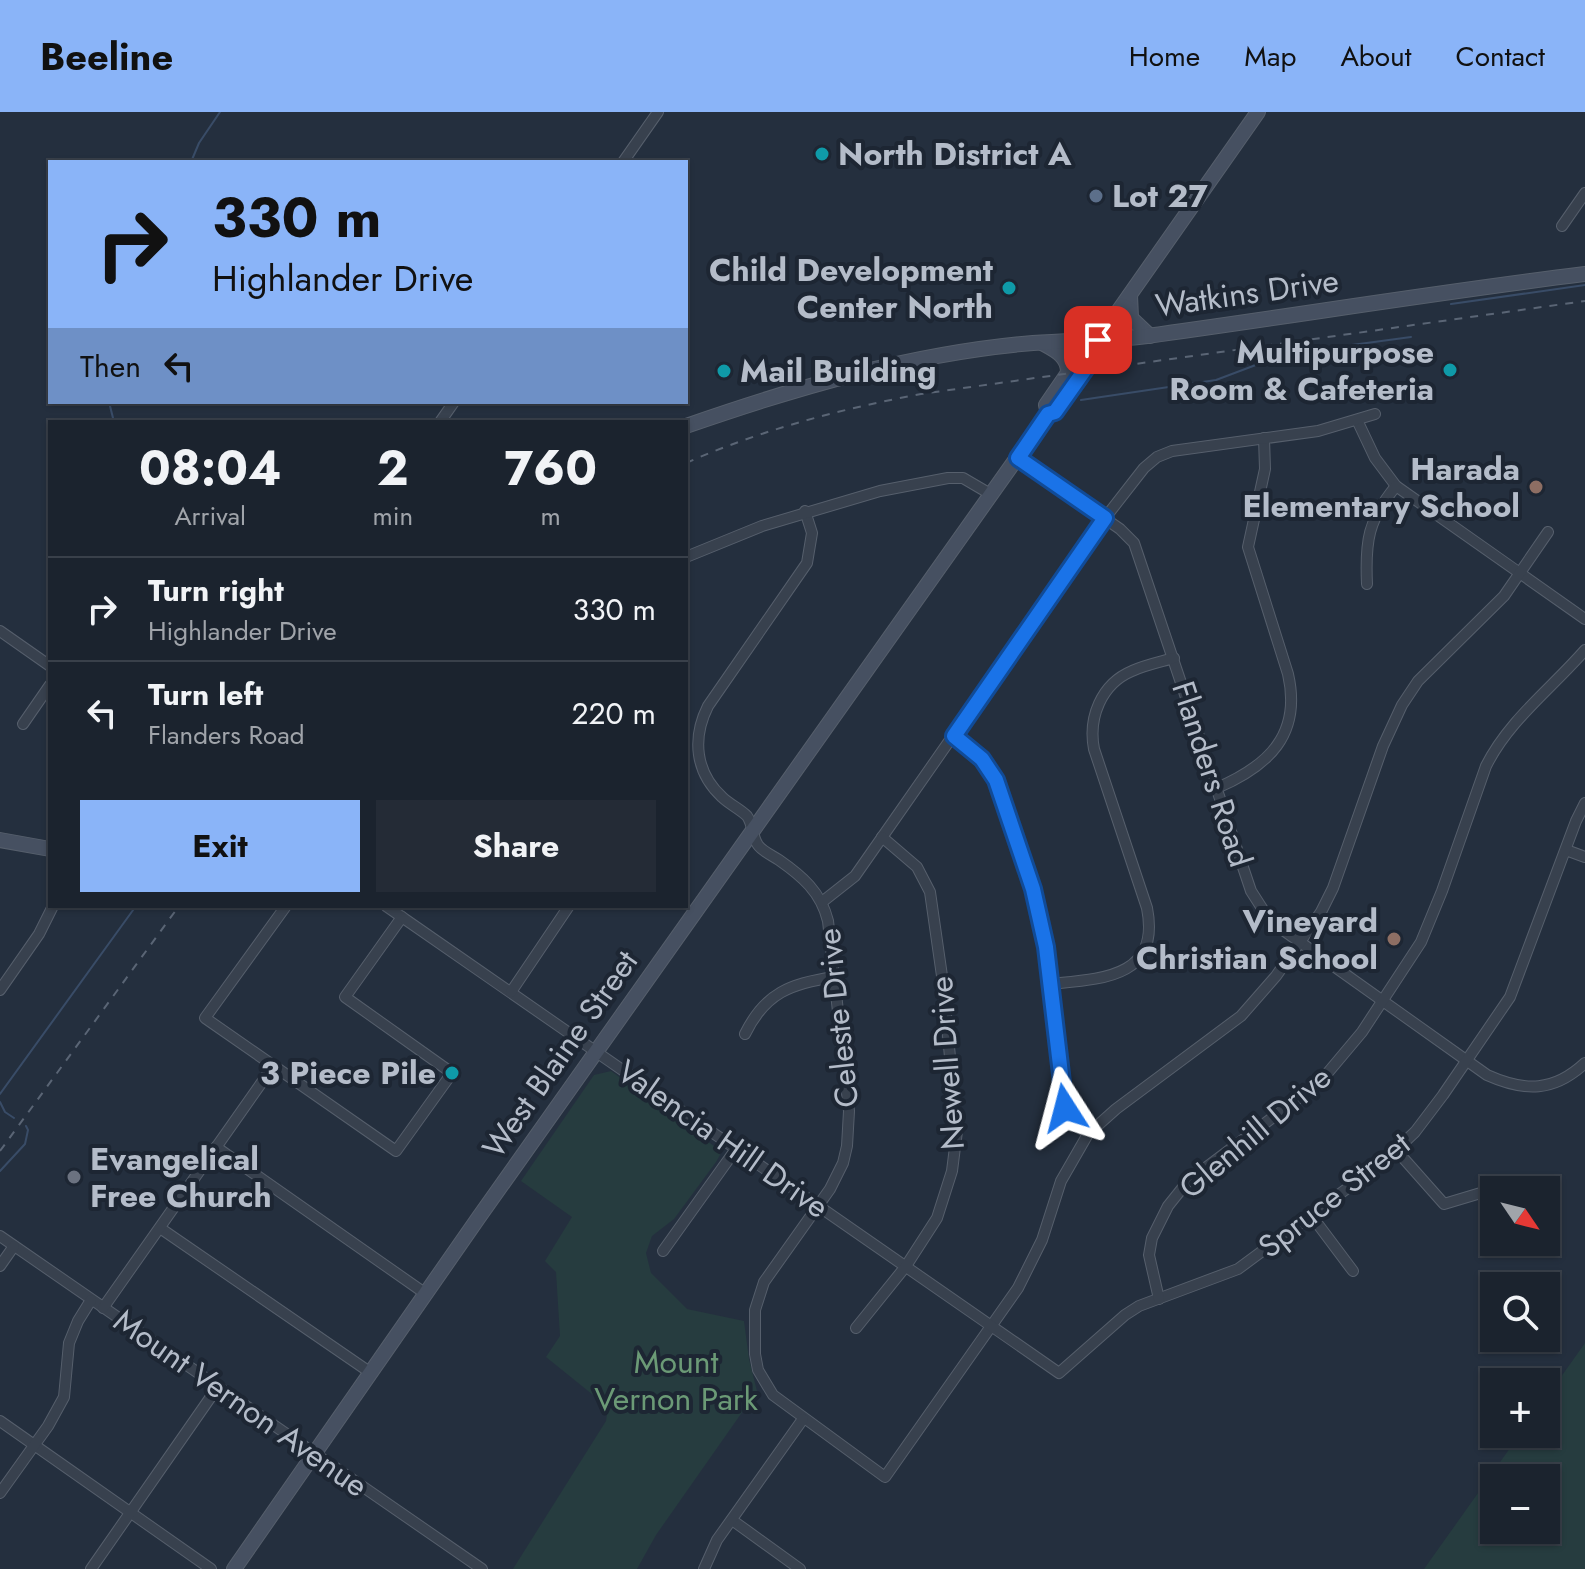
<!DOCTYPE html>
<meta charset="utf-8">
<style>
:root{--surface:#1b232e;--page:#242b36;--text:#f1f3f6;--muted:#a0a4aa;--line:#39404a;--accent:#8ab4f8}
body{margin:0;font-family:Jost,sans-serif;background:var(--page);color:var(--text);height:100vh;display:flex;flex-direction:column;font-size:30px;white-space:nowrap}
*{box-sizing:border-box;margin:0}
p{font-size:26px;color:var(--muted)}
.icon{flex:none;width:44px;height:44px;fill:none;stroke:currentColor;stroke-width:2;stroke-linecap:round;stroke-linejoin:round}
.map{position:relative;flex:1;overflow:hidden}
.details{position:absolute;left:48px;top:308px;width:640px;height:488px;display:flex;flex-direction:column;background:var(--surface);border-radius:0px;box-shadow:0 2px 6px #0004,0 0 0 2px var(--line)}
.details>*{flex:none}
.hud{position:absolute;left:48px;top:48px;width:640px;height:244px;border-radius:0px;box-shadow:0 2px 6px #0004,0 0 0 2px var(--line);background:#8ab4f8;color:#111;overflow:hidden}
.needle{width:52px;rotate:125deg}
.fabs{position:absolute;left:1480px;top:1064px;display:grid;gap:16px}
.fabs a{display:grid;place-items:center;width:80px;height:80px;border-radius:0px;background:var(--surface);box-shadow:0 2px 6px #0004,0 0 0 2px var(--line);font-size:40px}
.pin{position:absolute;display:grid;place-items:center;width:68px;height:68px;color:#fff;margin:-34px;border-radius:16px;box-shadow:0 4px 12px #0006}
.me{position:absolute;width:88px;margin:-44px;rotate:351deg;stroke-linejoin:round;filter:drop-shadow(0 0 6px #0008)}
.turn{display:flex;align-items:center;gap:28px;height:168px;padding:0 32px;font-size:36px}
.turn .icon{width:104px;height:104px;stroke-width:2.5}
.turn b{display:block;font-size:56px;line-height:68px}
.then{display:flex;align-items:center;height:76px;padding:0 32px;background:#0003;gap:16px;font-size:30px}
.eta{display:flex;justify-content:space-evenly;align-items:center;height:136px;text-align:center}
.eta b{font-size:48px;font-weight:700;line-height:56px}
.action{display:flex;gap:16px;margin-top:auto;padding:16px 32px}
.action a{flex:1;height:92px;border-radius:0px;background:var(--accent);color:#111;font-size:32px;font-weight:700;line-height:92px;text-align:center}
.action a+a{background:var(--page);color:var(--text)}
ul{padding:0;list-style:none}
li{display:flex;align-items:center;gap:24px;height:104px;padding:0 32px;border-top:2px solid var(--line)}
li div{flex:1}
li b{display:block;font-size:30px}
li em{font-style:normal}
header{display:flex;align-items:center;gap:48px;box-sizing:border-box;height:112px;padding:0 40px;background:var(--accent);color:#111}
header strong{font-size:38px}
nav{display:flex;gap:44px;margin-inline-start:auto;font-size:28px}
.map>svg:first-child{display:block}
.green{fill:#263c3f;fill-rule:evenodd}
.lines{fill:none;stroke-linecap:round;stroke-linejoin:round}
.stream{stroke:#394c67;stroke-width:2}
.street-casing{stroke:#565f6c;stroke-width:12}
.secondary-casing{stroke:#565f6c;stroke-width:16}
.street{stroke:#38414e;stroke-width:10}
.secondary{stroke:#465061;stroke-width:14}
.rail{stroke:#5a6575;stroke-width:2;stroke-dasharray:8 8;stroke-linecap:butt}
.route-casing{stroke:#114b97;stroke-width:20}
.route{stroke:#1a73e8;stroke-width:14}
.culture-dot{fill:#0f9aa8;stroke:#1d2633;stroke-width:3}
.service-dot{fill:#5c6f8a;stroke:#1d2633;stroke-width:3}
.education-dot{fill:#8d6e63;stroke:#1d2633;stroke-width:3}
.worship-dot{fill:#6b7280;stroke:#1d2633;stroke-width:3}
.labels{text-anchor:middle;stroke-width:8;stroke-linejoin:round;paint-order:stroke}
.poi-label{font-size:32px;font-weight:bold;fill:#b4bcc9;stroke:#1d2633;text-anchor:end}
.street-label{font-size:32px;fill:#b4bcc9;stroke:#1d2633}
.park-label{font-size:32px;fill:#6b9a76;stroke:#1d2633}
</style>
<header>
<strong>Beeline</strong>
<nav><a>Home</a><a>Map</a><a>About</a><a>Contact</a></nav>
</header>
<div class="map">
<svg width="1585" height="1457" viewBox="0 0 1585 1457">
<rect width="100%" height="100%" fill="#242f3e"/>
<!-- green -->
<g class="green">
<path d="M611 959 718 1037 720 1043 716 1050 674 1107 652 1124 646 1141 651 1161 687 1197 744 1209 749 1247 757 1279 656 1423 637 1457H513L606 1309 608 1295 546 1245 560 1224 556 1160 545 1149 572 1105 521 1069 594 963Z"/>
<path d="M1585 1231V1457H1424L1520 1322H1546V1286ZM1494 1366H1546V1418H1494Z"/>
</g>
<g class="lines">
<!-- stream -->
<g class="stream">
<path d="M191 50 199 31 220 0"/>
<path d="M1451 192 1585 173"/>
<path d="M1081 288 1216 268 1285 242 1411 225"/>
<path d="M109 290 114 310"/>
<path d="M0 982 136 794"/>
<path d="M0 990 5 1000 14 1006"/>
<path d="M0 1059 25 1032 28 1018 26 1014"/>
</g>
<!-- street casing -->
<g class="street-casing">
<g id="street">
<path d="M623 50 658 0"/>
<path d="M1562 114 1585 81"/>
<path d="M1357 308 1375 346 1396 374 1585 507"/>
<path d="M440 310 454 290"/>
<path d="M1018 346 1120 417 1134 431 1251 779 1267 804 1283 818 1487 963C1525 980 1554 980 1585 951"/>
<path d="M805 399 812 421 807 451 708 594C692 626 695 660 722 685 729 692 740 697 747 704 753 712 752 725 758 733 762 739 773 744 779 748 802 764 821 780 828 809L849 999 847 1034 843 1051 830 1077 764 1170 755 1198V1242L758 1258 773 1283 885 1365 1018 1176 1042 1128 1061 1069 1088 1022 1116 997 1241 904 1276 864 1321 800 1333 776 1383 634 1402 593 1418 569 1504 484 1548 420"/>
<path d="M686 445 762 414 880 379 948 366H963L992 383"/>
<path d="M1367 472C1365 429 1368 408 1396 374"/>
<path d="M0 519 50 554"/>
<path d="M23 612 50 573"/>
<path d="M954 624 982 647 996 668 1033 777 1046 835 1065 996 1078 1014 1088 1022"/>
<path d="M1217 676C1268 654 1302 623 1288 562L1248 435 1265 357 1264 326"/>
<path d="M1566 738 1585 745"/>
<path d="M822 790 855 764 1105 406 1144 356 1157 345 1172 339 1318 319 1375 302"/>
<path d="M286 794 205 906 396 1039 452 961 345 885 402 805"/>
<path d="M386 794 1059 1261 1125 1203 1139 1194 1238 1157 1383 1050 1415 1020 1443 983 1510 885 1576 709 1585 691"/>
<path d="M1049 872C1099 867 1161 867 1147 796L1094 637C1088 606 1101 572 1132 559 1145 553 1160 550 1174 546"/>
<path d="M0 878 39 822 53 794"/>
<path d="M511 880 569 794"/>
<path d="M745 922C765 881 791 871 835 865"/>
<path d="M216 1035 426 1182"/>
<path d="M1397 1039 1444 1092 1484 1080 1499 1071"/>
<path d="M1311 1103 1353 1159"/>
<path d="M160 1116 371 1261"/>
<path d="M0 1124 482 1457"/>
<path d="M663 1139 736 1037"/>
<path d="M0 1154 14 1134"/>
<path d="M1159 1187 1149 1143 1152 1126 1168 1094 1188 1069 1320 970 1362 920 1421 830 1442 779 1486 654C1509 608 1551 577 1585 538"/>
<path d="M103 1196 274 953"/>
<path d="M856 1216 906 1154 937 1106 952 1059 957 1019 943 871 930 780 917 755 882 725"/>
<path d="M0 1309 211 1457"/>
<path d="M0 1381 48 1314 64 1285 69 1231 78 1209 91 1188"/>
<path d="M732 1408 800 1457"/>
<path d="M91 1457 217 1276"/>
<path d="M704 1457 717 1428 803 1307"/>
</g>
</g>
<!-- secondary casing -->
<g class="secondary-casing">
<g id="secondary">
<path d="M1130 183 1131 206 1150 224"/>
<path d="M1042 231C1055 238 1068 244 1068 260"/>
<path d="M1048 302 1046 293 1083 239 1098 228 1258 0"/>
<path d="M686 314C798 275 913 241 1033 231 1071 228 1109 229 1147 224 1293 204 1439 180 1585 162"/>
<path d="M0 728 50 737"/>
<path d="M234 1457 479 1105 1048 302 1055 300C1071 278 1094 254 1098 228"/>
</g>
</g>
<!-- street -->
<use href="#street" class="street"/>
<!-- secondary -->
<use href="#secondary" class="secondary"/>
<!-- rail -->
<g class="rail">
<path d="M686 351C761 318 840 297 921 282L1585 189"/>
<path d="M0 1039 179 794"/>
</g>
</g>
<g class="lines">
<!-- route casing -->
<g class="route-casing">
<path id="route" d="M1065 996 1046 835 1033 777 996 668 982 647 954 624 1105 406 1018 346 1048 302 1055 300 1096 242 1098 228"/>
</g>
<!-- route -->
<use href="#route" class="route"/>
</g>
<!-- markers -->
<g class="culture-dot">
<circle cx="822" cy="42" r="8"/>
<circle cx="1009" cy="176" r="8"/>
<circle cx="1450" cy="258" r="8"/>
<circle cx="724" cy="259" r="8"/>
<circle cx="452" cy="961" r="8"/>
</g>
<circle class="service-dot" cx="1096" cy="84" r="8"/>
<g class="education-dot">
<circle cx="1536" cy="375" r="8"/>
<circle cx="1394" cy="827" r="8"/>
</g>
<circle class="worship-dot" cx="74" cy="1065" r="8"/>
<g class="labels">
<!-- poi labels -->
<g class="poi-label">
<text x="838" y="53" text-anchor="start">North District A</text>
<text x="1112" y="95" text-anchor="start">Lot 27</text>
<text x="993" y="169">Child Development<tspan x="993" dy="37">Center North</tspan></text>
<text x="1434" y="251">Multipurpose<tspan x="1434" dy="37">Room &amp; Cafeteria</tspan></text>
<text x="740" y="270" text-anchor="start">Mail Building</text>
<text x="1520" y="368">Harada<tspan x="1520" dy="37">Elementary School</tspan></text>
<text x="1378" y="820">Vineyard<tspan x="1378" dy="37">Christian School</tspan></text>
<text x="436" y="972">3 Piece Pile</text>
<text x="90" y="1058" text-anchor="start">Evangelical<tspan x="90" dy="37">Free Church</tspan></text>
</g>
<!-- street labels -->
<g class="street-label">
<text transform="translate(1247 181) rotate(-8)" y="11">Watkins Drive</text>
<text transform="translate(1212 662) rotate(72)" y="11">Flanders Road</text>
<text transform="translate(838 906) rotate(-96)" y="11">Celeste Drive</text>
<text transform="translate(560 942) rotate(-55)" y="11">West Blaine Street</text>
<text transform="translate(947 951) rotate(-94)" y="11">Newell Drive</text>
<text transform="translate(1255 1020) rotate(-40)" y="11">Glenhill Drive</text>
<text transform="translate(723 1027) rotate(35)" y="11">Valencia Hill Drive</text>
<text transform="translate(1334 1083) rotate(-38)" y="11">Spruce Street</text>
<text transform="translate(241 1291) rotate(35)" y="11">Mount Vernon Avenue</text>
</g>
<!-- park labels -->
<g class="park-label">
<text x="676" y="1261">Mount<tspan x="676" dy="37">Vernon Park</tspan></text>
</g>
</g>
</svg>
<div class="fabs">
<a><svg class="needle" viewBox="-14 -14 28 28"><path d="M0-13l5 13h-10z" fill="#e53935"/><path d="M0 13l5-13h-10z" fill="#a0a4aa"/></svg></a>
<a><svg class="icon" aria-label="search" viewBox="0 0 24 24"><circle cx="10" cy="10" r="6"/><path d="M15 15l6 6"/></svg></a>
<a>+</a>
<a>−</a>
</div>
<div class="pin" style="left:1098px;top:228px;background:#d93025"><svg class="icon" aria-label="arrive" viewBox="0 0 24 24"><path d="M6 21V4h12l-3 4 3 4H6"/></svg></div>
<svg class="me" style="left:1065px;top:996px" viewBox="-20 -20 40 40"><path d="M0-17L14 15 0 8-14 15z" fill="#1a73e8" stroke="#fff" stroke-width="4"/></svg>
<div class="hud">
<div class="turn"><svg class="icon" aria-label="right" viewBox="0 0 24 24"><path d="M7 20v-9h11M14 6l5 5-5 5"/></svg><div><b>330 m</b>Highlander Drive</div></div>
<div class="then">Then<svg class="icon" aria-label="left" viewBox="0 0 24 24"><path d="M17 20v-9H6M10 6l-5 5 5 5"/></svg></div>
</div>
<section class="details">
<div class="eta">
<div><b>08:04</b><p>Arrival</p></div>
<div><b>2</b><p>min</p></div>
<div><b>760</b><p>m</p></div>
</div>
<ul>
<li><svg class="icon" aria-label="right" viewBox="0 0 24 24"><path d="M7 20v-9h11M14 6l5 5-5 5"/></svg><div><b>Turn right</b><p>Highlander Drive</p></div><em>330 m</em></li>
<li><svg class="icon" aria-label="left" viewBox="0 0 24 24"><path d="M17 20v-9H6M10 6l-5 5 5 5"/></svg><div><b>Turn left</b><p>Flanders Road</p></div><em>220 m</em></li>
</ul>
<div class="action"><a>Exit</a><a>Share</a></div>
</section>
</div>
